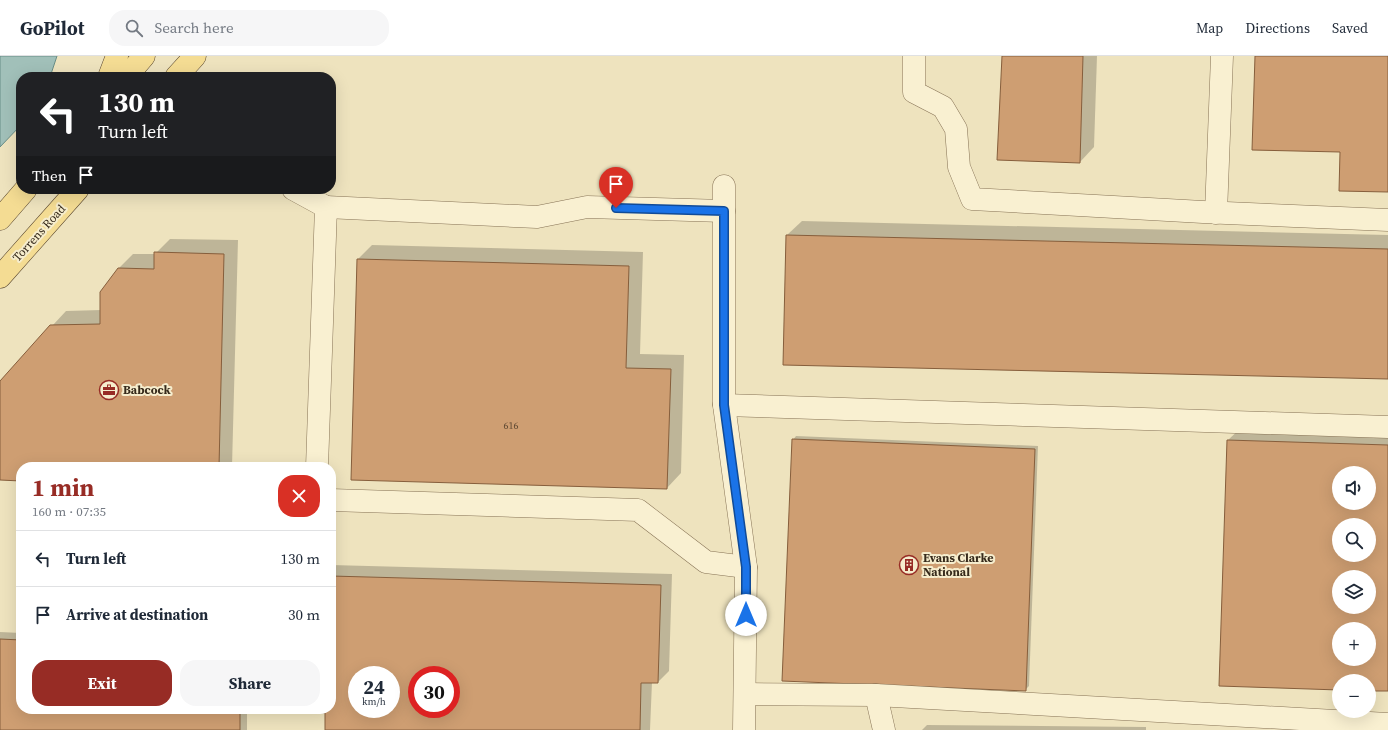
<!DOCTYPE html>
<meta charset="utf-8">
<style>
:root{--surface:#fff;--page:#f6f6f7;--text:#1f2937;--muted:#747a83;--line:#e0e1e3;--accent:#972c25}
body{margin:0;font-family:"Source Serif 4",serif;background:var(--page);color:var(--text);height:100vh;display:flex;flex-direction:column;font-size:15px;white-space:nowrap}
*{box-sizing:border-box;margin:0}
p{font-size:13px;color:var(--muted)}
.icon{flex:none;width:22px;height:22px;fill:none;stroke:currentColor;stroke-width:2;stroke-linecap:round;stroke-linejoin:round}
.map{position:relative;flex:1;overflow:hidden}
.drawer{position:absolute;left:16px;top:406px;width:320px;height:252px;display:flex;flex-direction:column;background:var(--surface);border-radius:16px;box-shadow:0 4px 16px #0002}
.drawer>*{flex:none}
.banner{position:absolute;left:16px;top:16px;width:320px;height:122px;border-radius:16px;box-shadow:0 4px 16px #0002;background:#202124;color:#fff;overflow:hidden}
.fabs{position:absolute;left:1332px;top:410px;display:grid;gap:8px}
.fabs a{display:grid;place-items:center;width:44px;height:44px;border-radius:50%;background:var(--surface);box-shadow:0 4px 16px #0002;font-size:20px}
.speed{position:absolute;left:348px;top:610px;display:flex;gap:8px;font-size:20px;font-weight:700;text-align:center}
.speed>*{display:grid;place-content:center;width:52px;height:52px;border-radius:50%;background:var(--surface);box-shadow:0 4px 16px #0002;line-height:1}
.speed small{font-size:10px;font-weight:400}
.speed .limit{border:6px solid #d22;background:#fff;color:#111}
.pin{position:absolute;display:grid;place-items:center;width:34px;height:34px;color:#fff;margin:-41px -17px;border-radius:50% 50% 50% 0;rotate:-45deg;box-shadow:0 0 4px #0007}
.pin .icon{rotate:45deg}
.me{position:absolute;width:44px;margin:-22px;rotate:0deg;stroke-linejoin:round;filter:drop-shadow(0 0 3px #0008)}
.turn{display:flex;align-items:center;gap:14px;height:84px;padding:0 16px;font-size:18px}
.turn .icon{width:52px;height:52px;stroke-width:2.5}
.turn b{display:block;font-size:28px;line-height:34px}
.then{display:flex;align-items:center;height:38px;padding:0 16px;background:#0003;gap:8px;font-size:15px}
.round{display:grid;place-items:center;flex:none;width:42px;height:42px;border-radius:16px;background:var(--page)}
.summary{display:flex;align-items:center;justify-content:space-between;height:68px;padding:0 16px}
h1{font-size:24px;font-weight:700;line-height:30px;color:var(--accent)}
.cta{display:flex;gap:8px;margin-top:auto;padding:8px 16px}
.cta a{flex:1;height:46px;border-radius:16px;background:var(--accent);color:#fff;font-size:16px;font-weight:700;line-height:46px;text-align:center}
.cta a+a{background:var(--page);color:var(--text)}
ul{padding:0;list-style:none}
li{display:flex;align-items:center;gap:12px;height:56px;padding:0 16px;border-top:1px solid var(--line)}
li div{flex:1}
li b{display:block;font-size:15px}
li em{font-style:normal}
header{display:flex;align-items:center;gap:24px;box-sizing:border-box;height:56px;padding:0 20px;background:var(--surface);border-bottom:1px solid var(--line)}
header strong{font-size:19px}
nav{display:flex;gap:22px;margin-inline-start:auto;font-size:14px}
.search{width:280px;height:36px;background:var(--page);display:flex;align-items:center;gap:10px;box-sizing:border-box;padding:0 14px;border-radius:16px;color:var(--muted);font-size:15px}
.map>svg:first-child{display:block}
.water{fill:#a1c0b9;stroke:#698d87}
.shadow{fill:#0003;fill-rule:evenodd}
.building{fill:#ce9e72;stroke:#865e3c;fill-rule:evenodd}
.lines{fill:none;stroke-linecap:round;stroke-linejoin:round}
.minor-casing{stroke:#877356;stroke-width:23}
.major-casing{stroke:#54412b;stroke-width:23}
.minor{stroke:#f9f0d1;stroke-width:22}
.major{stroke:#f4dc93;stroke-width:22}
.route-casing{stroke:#114b97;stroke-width:10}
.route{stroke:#1a73e8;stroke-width:7}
.labels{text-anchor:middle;stroke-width:4;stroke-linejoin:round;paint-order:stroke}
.number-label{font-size:10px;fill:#5c4731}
.street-label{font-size:12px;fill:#362a1b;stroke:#f6edcd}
.poi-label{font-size:12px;font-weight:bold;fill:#362a1b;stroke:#f6edcd;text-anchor:start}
</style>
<header>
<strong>GoPilot</strong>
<div class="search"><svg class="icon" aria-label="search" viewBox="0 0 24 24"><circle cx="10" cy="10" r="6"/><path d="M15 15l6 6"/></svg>Search here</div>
<nav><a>Map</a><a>Directions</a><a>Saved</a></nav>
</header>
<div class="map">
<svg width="1388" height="674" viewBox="0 0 1388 674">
<rect width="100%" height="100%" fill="#eee3be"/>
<!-- water -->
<path class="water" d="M0 0H57L50 21H21V69L0 91Z"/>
<!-- shadow -->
<g class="shadow">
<path d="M1003 0H1097L1094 91 1080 106Z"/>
<path d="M802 165 1388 179V322L787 179Z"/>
<path d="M170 183 238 184 232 411H21V424L0 423V326L66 255 101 254 119 212 133 198H155Z"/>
<path d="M372 189 643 196 640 298 684 299 681 417 667 432 352 423 358 203Z"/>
<path d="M1243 370 1388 375V634H1369V625H1339V633L1228 384ZM1339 417H1369V447H1339ZM1339 469H1369V499H1339ZM1339 521H1369V551H1339ZM1339 573H1369V603H1339Z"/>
<path d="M796 380 1038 390 1029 630 1025 634 793 384Z"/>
<path d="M331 509 672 518 669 615 658 626H652L650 674H326V656L286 653H331ZM357 619H391V653H357ZM417 619H451V653H417Z"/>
<path d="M0 576 21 577V653H247V674H0Z"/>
<path d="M927 669 1146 671V674H922Z"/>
</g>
<!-- building -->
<g class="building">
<path d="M1002 0H1083L1080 107 997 104Z"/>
<path d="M1255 0H1388V136L1339 135 1340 96 1252 94Z"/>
<path d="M786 179 1388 193V323L783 309Z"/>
<path d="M154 196 224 198 219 411H21V425L0 424V325L50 269 100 268V236L118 212 154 213Z"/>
<path d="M357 203 629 210 626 312 671 313 667 433 351 424Z"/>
<path d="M792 383 1035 393 1026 635 782 625Z"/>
<path d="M1227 384 1388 389V635H1369V625H1339V634L1219 630ZM1339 417H1369V447H1339ZM1339 469H1369V499H1339ZM1339 521H1369V551H1339ZM1339 573H1369V603H1339Z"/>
<path d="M331 520 661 529 658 627H641L640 674H325V657L285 656V653H331ZM357 619H391V653H357ZM417 619H451V653H417Z"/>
<path d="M0 583 21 584V653H240V674H0Z"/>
</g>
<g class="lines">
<!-- minor casing -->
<g class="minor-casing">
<g id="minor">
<path d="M914 0V36L943 51 956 73 959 111 972 143 1203 156 1388 164"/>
<path d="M724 130V349L746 511 744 674"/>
<path d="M293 133 326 151 317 411"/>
<path d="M326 151 537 161 587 151 724 155"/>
<path d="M1216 157 1222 0"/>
<path d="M724 349 1388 371"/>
<path d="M331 444 638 454 706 506 746 511"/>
<path d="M745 638 876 639 1388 668"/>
<path d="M876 639 884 674"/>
</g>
</g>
<!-- major casing -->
<g class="major-casing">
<g id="major">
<path d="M109 21 117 0"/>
<path d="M126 21 144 0"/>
<path d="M176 21 195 0"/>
<path d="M0 163 26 133"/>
<path d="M0 221 78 133"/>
</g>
</g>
<!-- minor -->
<use href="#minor" class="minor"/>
<!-- major -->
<use href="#major" class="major"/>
</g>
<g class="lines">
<!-- route casing -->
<g class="route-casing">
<path id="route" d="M616 152 724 155V349L746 511V559"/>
</g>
<!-- route -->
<use href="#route" class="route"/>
</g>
<!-- icons -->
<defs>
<g id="office-ring" transform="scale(1)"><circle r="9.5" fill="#f6edcd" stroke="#972c25" stroke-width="1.5"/><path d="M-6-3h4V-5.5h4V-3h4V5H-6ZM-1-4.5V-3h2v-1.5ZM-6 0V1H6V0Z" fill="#972c25"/></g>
<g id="building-ring" transform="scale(1)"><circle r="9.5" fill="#f6edcd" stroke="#972c25" stroke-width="1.5"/><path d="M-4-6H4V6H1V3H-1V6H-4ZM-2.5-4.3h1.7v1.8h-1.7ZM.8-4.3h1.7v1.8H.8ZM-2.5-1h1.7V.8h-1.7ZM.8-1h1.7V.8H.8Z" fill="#972c25"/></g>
</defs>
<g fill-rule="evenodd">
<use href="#office-ring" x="109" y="334"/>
<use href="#building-ring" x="909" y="509"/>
</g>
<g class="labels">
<!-- number labels -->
<g class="number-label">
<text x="511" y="373">616</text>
</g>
<!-- street labels -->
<g class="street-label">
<text transform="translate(39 177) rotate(-48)" y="4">Torrens Road</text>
</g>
<!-- poi labels -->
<g class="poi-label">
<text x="123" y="338">Babcock</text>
<text x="923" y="506">Evans Clarke<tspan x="923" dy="14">National</tspan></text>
</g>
</g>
</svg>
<div class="fabs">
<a><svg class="icon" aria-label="sound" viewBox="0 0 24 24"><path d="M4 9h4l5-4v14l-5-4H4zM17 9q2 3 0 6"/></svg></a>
<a><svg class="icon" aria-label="search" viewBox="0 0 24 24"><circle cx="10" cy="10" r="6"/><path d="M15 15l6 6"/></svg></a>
<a><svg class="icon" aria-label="layers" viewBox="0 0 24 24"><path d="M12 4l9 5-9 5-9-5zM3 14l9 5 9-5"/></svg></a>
<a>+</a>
<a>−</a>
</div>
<div class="speed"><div>24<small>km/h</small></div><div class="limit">30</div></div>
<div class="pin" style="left:616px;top:152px;background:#d93025"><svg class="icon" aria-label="arrive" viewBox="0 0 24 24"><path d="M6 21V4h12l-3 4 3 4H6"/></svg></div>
<svg class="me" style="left:746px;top:559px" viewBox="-20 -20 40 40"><circle r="19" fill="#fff"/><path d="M0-13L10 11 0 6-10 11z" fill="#1a73e8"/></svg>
<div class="banner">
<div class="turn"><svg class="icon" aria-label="left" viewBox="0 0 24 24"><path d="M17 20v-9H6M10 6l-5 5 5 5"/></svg><div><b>130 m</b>Turn left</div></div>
<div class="then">Then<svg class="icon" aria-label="arrive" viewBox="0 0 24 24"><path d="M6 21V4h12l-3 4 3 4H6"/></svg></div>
</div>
<section class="drawer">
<div class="summary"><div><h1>1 min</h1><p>160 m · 07:35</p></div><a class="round" style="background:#d93025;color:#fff"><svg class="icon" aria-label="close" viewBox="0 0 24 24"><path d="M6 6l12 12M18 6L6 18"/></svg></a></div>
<ul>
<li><svg class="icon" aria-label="left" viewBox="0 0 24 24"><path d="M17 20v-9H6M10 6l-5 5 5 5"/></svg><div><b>Turn left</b></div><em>130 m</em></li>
<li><svg class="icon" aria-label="arrive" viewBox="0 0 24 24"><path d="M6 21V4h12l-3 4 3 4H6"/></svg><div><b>Arrive at destination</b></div><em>30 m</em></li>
</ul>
<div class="cta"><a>Exit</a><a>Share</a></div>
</section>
</div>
